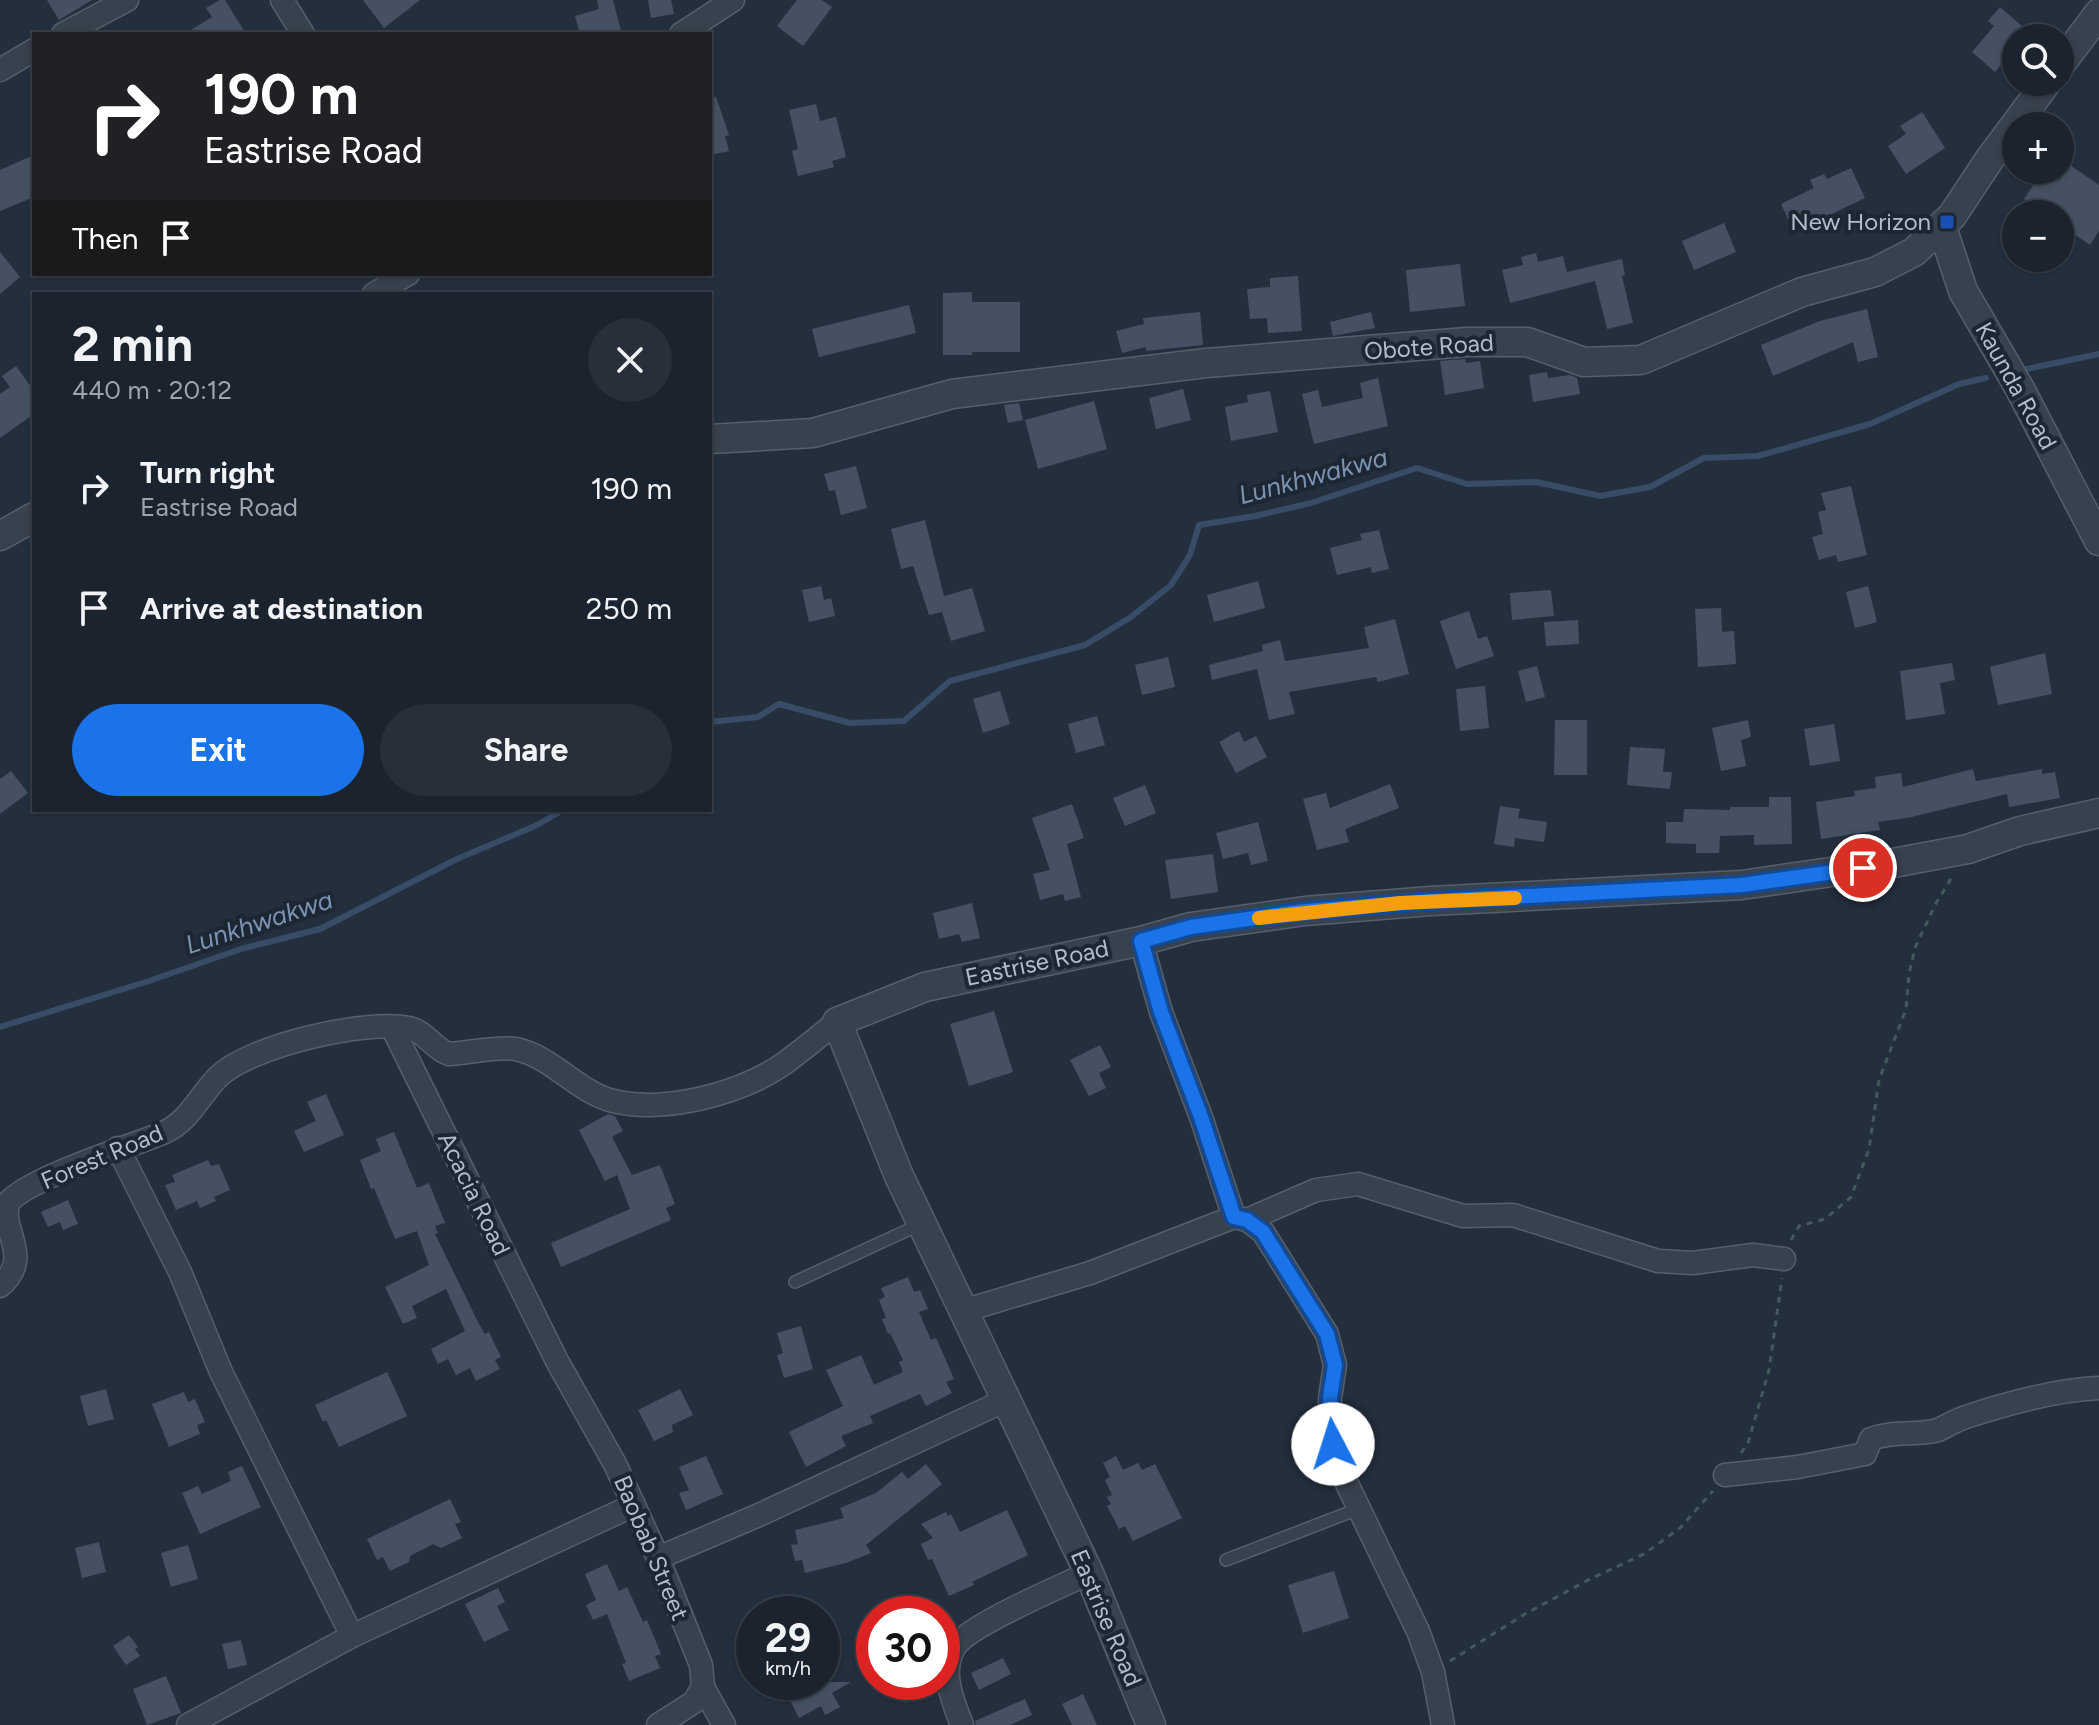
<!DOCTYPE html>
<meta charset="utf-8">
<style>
:root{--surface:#1b232e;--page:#282f3a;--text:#f1f3f6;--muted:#a0a4aa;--line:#39404a;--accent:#1a73e8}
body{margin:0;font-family:Figtree,sans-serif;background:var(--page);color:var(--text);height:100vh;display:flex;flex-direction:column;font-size:30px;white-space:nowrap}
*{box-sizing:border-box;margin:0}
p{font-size:26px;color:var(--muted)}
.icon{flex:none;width:44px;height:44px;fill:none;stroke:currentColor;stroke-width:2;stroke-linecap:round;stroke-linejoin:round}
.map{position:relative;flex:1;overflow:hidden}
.sheet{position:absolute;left:32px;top:292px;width:680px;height:520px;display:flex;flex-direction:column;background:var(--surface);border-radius:0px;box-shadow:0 2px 6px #0004,0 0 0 2px var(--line)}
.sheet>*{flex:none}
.hud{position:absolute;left:32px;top:32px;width:680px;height:244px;border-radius:0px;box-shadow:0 2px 6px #0004,0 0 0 2px var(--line);background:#202124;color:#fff;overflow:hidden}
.tools{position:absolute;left:2002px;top:24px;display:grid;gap:16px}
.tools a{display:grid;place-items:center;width:72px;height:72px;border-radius:50%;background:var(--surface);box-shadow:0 2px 6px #0004,0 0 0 2px var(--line);font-size:40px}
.speed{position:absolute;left:736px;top:1596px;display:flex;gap:16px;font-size:40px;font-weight:700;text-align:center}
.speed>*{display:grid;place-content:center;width:104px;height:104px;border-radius:50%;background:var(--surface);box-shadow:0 2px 6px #0004,0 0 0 2px var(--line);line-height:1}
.speed small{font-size:20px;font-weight:400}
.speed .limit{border:12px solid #d22;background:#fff;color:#111}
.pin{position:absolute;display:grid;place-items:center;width:68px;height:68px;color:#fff;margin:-34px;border:4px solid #fff;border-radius:50%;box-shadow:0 2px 8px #0007}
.me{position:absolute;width:88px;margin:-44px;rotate:355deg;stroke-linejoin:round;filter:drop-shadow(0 0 6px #0008)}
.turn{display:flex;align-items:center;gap:28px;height:168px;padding:0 40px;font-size:36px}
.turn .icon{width:104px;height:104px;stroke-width:2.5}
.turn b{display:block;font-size:56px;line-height:68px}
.then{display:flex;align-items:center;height:76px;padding:0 40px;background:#0003;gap:16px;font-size:30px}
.round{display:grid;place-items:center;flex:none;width:84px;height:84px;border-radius:42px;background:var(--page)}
.summary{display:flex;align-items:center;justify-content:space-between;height:136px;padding:0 40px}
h1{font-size:48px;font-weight:700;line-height:60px}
.action{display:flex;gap:16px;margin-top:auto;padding:16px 40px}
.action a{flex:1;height:92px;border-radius:48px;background:var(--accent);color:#fff;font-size:32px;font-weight:700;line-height:92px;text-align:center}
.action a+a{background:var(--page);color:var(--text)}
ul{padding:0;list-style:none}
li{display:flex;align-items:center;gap:24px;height:120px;padding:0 40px}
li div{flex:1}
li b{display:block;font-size:30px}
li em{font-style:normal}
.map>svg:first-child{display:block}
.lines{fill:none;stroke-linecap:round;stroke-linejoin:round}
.stream{stroke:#394c67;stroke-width:6}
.building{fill:#455162}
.service-casing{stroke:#565f6c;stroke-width:14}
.minor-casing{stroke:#565f6c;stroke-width:25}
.tertiary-casing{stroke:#565f6c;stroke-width:31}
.path{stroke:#44595c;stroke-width:3;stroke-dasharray:6 6;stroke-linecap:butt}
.service{stroke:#38414e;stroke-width:11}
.minor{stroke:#38414e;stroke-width:22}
.tertiary{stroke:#38414e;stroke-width:28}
.route-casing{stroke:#114b97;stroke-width:20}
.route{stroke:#1a73e8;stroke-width:14}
.slow{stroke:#f59e0b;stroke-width:14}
.transit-dot{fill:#1a4fb4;stroke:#1d2633;stroke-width:3}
.labels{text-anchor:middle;stroke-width:8;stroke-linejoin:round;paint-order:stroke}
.poi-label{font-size:24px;fill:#b4bcc9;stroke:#1d2633;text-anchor:end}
.street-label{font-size:24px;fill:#b4bcc9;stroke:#1d2633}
.water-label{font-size:26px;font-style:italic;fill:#7c92b1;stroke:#1d2633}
</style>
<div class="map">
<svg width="2099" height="1725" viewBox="0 0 2099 1725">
<rect width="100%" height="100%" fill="#242f3e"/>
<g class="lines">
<!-- stream -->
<g class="stream">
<path d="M2022 370 2099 354"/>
<path d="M710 722 758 717 779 704 850 723 904 721 950 681 1085 645 1131 617 1171 585 1190 555 1199 525 1255 516 1311 503 1417 468 1467 484 1536 482 1600 496 1650 487 1704 458 1758 456 1870 424 1959 384 1986 378"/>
<path d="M0 1027 149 981 241 949 320 929 457 859 535 826 563 810"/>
</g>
</g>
<!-- building -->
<g class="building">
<path d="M47 0H92L59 20Z"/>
<path d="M220 0H225L246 34H184L212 17 206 8Z"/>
<path d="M363 0H420L384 28Z"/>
<path d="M597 0H613L622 34H580L575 16 599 9Z"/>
<path d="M648 0H671L674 14 651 18Z"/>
<path d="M797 0H822L832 7 803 46 777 26Z"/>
<path d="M2000 7 2029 32 2024 38H2016V47L1995 72 1972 52 1994 26 1988 21Z"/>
<path d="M716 97 729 135 725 136 729 151 710 155V98Z"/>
<path d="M816 104 820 121 836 117 846 157 832 161 834 167 798 176 792 151 798 149 789 110Z"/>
<path d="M1922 112 1945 148 1906 174 1888 146 1906 134 1900 126Z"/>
<path d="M34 155V197L0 211V170Z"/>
<path d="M2070 165 2099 185V231L2090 245 2060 224V214H2045L2024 199 2044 170 2059 181Z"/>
<path d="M1851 168 1865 198 1794 232 1781 204 1814 188 1810 180 1824 174 1827 179Z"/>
<path d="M1724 223 1736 252 1694 270 1682 241Z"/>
<path d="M0 252 20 277 0 294Z"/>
<path d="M1536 253 1538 262 1563 256 1567 272 1622 259 1625 275 1622 276 1633 323 1607 329 1595 281 1510 303 1502 270 1523 265 1521 257Z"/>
<path d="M1460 264 1465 306 1410 312 1406 270Z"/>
<path d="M1298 276 1302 331 1268 333 1267 318 1250 319 1247 289 1270 287V278Z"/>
<path d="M972 292V302H1020V352H972V355H943V293Z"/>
<path d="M909 305 916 333 819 357 812 329Z"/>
<path d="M1867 309 1878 357 1858 362 1853 342 1773 376 1761 345 1820 321Z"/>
<path d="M1200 312 1203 345 1146 351V347L1122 353 1116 331 1144 324 1143 318Z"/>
<path d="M1371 312 1375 328 1333 336 1330 322Z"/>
<path d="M1465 359 1466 363 1480 361 1484 388 1445 395 1440 361Z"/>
<path d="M16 366 34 391V414L0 438V394L10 387 2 376Z"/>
<path d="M1547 372 1548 378 1570 375 1577 378 1580 394 1533 402 1529 375Z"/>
<path d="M1378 378 1388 426 1314 444 1302 394 1318 390 1322 407 1363 398 1360 383Z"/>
<path d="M1183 389 1191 420 1156 429 1149 398Z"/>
<path d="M1270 391 1278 432 1231 441 1225 407 1248 402 1247 395Z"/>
<path d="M1094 401 1107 449 1038 469 1025 420Z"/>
<path d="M1019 403 1023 420 1008 423 1004 405Z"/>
<path d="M856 466 867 508 841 515 835 490 829 491 824 474Z"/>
<path d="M1851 486 1867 555 1838 562 1836 555 1819 560 1812 537 1823 534 1818 512 1826 510 1821 493Z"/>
<path d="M925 520 944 596 972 588 985 631 951 641 942 612 929 615 913 566 901 569 891 529Z"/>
<path d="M1379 530 1389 569 1372 573 1371 567 1337 575 1330 548 1362 540 1360 534Z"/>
<path d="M1258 581 1265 608 1214 622 1207 595Z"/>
<path d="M821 586 824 600 831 598 835 616 809 622 802 590Z"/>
<path d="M1868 586 1877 622 1855 628 1846 592Z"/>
<path d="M1551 590 1554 616 1512 620 1510 593Z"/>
<path d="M1721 608 1722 632 1734 631 1736 664 1698 667 1695 609Z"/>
<path d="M1469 611 1478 639 1487 636 1494 656 1456 669 1440 621Z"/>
<path d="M1395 619 1409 674 1378 682 1376 677 1289 692 1295 714 1269 720 1257 669 1212 680 1209 665 1263 651 1262 645 1280 640 1285 661 1369 648 1364 627Z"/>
<path d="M1578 620 1579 644 1546 646 1544 622Z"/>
<path d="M2045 653 2052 694 1998 705 1990 667Z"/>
<path d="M1168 657 1175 687 1142 695 1135 665Z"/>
<path d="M1952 663 1955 680 1940 683 1945 714 1906 720 1900 671Z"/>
<path d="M1537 666 1545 697 1526 702 1518 671Z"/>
<path d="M1485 686 1489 728 1460 731 1456 689Z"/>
<path d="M1000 691 1010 724 983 733 973 699Z"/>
<path d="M1097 716 1105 745 1076 753 1068 724Z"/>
<path d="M1555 720H1587V775H1554Z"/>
<path d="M1748 720 1751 737 1741 740 1746 766 1721 771 1712 728Z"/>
<path d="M1834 724 1840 761 1810 766 1804 729Z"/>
<path d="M1239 731 1244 742 1256 736 1267 757 1236 773 1219 742Z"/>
<path d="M1630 747 1665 749 1663 772H1672L1670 789 1627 785Z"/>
<path d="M1973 769 1976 781 2042 769V774L2055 772 2060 798 2009 807 2007 794 1907 818 1878 822 1880 830 1821 839 1816 802 1855 796 1854 791 1876 788 1875 777 1901 773 1903 787Z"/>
<path d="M11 771 28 793 0 814V779Z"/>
<path d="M1390 784 1399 808 1345 829 1349 842 1317 850 1303 799 1326 793 1330 808Z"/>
<path d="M1145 785 1156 813 1125 826 1113 798Z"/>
<path d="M1769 797H1791L1792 844 1754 845V835L1720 836 1719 853H1696V844L1666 843V822H1683L1684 809 1730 810V807H1769Z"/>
<path d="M1072 804 1084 838 1067 844 1081 897 1065 901 1063 894 1040 900 1033 874 1050 870 1032 818Z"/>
<path d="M1500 806 1520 809 1518 818 1547 822 1544 842 1515 838 1514 847 1494 844Z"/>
<path d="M1258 822 1268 861 1251 865 1248 853 1223 859 1216 833Z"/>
<path d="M1213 854 1218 892 1171 899 1165 860Z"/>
<path d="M972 903 980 938 962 942 959 934 939 939 933 913Z"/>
<path d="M994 1011 1013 1072 969 1086 950 1024Z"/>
<path d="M1100 1045 1111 1067 1099 1073 1106 1088 1089 1096 1070 1060Z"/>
<path d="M326 1094 344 1135 304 1152 294 1131 316 1121 307 1102Z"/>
<path d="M608 1114 615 1116 623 1131 612 1137 632 1175 660 1165 675 1204 666 1208 671 1220 561 1267 551 1243 630 1209 617 1175 605 1181 579 1130Z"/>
<path d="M394 1132 417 1188 429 1183 445 1223 435 1226 438 1233 435 1234 479 1324 485 1334 489 1332 501 1357 495 1360 500 1369 476 1381 470 1368 456 1375 448 1359 438 1364 431 1349 465 1331 446 1289 412 1306 417 1318 403 1324 385 1287 429 1265 417 1231 395 1239 374 1188 371 1189 360 1160 381 1151 376 1139Z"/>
<path d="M208 1160 211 1166 219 1164 230 1190 214 1197 216 1201 200 1208 197 1201 176 1210 165 1185 175 1182 172 1175Z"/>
<path d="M68 1200 78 1224 63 1230 60 1222 48 1227 41 1212Z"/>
<path d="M908 1277 914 1292 920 1290 928 1309 919 1312 931 1340 936 1338 942 1351 954 1379 946 1382 952 1393 926 1406 920 1394 870 1416 873 1423 841 1436 846 1446 806 1467 789 1432 843 1406 826 1370 861 1355 874 1385 903 1372 899 1362 903 1360 890 1333 888 1334 882 1319 886 1318 879 1300 885 1297 881 1288Z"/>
<path d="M801 1326 813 1369 784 1378 777 1355 783 1353 777 1333Z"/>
<path d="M387 1372 407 1416 339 1447 326 1420 323 1422 315 1405Z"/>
<path d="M106 1389 114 1419 88 1426 80 1396Z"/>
<path d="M680 1389 693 1415 672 1425 673 1432 654 1441 638 1410Z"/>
<path d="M184 1392 188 1402 195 1399 205 1422 197 1425 200 1434 169 1447 152 1404Z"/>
<path d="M706 1456 723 1494 686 1510 679 1493 689 1490 679 1467Z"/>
<path d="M1116 1456 1123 1470 1138 1463 1142 1470 1155 1464 1182 1518 1133 1541 1125 1526 1119 1529 1107 1506 1111 1504 1107 1497 1112 1495 1105 1480 1110 1477 1103 1463Z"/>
<path d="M926 1464 942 1484 866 1545 871 1553 846 1563 805 1573 802 1560 795 1561 791 1545 798 1544 795 1530 844 1518 840 1508 876 1493 902 1472 908 1479Z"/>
<path d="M242 1466 261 1507 200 1534 182 1493 198 1486 202 1494 231 1481 228 1472Z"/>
<path d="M450 1499 461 1522 455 1524 462 1538 441 1548 433 1544 410 1556 409 1562 390 1571 383 1557 377 1560 367 1539Z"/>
<path d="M1007 1510 1028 1555 972 1582 974 1585 949 1596 932 1559 928 1560 921 1544 933 1538 921 1524 946 1512 948 1516 951 1514 960 1532Z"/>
<path d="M99 1542 106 1572 82 1578 75 1548Z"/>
<path d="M188 1545 198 1579 171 1587 161 1553Z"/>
<path d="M607 1564 619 1591 627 1587 643 1622 647 1620 661 1654 655 1656 660 1668 629 1681 622 1664 626 1663 607 1614 593 1620 586 1605 596 1600 585 1574Z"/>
<path d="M1334 1571 1349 1618 1303 1633 1288 1585Z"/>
<path d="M498 1588 505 1602 497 1606 509 1630 484 1642 465 1604Z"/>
<path d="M129 1635 138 1647 135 1649 140 1656 126 1665 113 1646Z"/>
<path d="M241 1640 247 1665 228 1669 222 1644Z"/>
<path d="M1003 1658 1011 1674 979 1690 971 1673Z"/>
<path d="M166 1676 181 1713 147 1725 133 1689Z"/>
<path d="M809 1682H851L832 1693 840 1707 825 1715 821 1706 799 1718 787 1694Z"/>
<path d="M893 1682H935V1686L905 1703Z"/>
<path d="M1083 1694 1097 1725H1072L1062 1704Z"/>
<path d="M1025 1699 1032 1715 1010 1725H976L975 1721Z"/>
</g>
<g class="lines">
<!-- service casing -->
<g class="service-casing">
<g id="service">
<path d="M795 1282 921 1224"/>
<path d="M1226 1560 1358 1509"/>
</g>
</g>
<!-- minor casing -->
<g class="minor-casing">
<g id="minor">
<path d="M282 0 303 34"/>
<path d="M63 34 127 0"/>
<path d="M681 34 733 0"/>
<path d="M0 70 34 50"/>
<path d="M374 294 408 274"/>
<path d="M1141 941 1161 1012 1201 1117 1234 1217"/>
<path d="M392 1027 557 1361 615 1464 658 1558 701 1665 703 1687 694 1702 658 1725"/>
<path d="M118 1148 180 1272 221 1372 352 1636 634 1505"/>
<path d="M1247 1220 1316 1190 1358 1184 1463 1216 1513 1215 1658 1261 1693 1263 1753 1255 1784 1259"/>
<path d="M0 1286C34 1257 0 1231 8 1203 26 1179 131 1146 163 1133 189 1122 199 1096 218 1077 249 1046 366 1019 409 1028 427 1032 433 1049 449 1054 467 1053 500 1046 516 1049 553 1057 577 1092 613 1101 664 1113 735 1095 779 1067 799 1053 818 1037 837 1022"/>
<path d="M963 1311 1090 1273 1234 1217 1247 1220 1263 1232 1327 1334 1335 1365 1330 1398V1428L1336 1461 1418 1631 1433 1672 1443 1725"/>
<path d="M1725 1475 1798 1467 1865 1454 1871 1439C1895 1430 1918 1436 1938 1430 1947 1426 1956 1420 1966 1417 2008 1403 2055 1390 2099 1388"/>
<path d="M658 1558 759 1515 1006 1400"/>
<path d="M703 1687 724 1725"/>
<path d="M188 1725 352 1636"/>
<path d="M962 1725C953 1702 940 1672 954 1648 966 1626 1062 1586 1089 1573"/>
</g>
</g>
<!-- tertiary casing -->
<g class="tertiary-casing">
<g id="tertiary">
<path d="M2060 65 2099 13"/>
<path d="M1942 227 1963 291 2020 389 2099 541"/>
<path d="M710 439 813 433 952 394 1206 363 1467 342H1527L1584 362 1641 360 1802 292 1875 272 1914 252 1952 216 1989 160 2047 82"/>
<path d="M0 536 34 517"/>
<path d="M1151 1725 1089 1573 899 1176 837 1022 925 987 1141 941 1191 927 1305 911 1431 901 1742 885 1893 863 1968 849 2020 831 2099 813"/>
</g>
</g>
<!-- path -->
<g class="path">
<path d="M1791 1240 1799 1226 1825 1219 1851 1197 1869 1149 1879 1080 1906 1009 1909 974 1915 948 1935 905 1952 877"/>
<path d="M1741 1453 1748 1443 1769 1370 1782 1278"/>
<path d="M1450 1661 1525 1614 1590 1579 1644 1554 1680 1528 1713 1491"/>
</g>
<!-- service -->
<use href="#service" class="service"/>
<!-- minor -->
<use href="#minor" class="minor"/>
<!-- tertiary -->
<use href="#tertiary" class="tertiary"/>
</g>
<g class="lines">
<!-- route casing -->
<g class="route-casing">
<path id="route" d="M1333 1444 1330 1398 1335 1365 1327 1334 1263 1232 1247 1220 1234 1217 1201 1117 1161 1012 1141 941 1191 927 1305 911 1431 901 1742 885 1863 868"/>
</g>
<!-- route -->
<use href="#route" class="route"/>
<!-- slow -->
<path class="slow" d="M1259 918 1400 903 1515 898"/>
</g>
<!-- markers -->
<rect class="transit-dot" x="1939" y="214" width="16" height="16" rx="4"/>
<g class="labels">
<!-- poi labels -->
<g class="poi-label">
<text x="1931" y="230">New Horizon</text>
</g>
<!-- street labels -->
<g class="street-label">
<text transform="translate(1429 347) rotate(-4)" y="8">Obote Road</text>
<text transform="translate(2016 386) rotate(61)" y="8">Kaunda Road</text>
<text transform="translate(1037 963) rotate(-12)" y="8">Eastrise Road</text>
<text transform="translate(102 1157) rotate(-23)" y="8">Forest Road</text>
<text transform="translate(474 1194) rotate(64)" y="8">Acacia Road</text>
<text transform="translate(651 1548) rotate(67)" y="8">Baobab Street</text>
<text transform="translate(1106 1618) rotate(67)" y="8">Eastrise Road</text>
</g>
<!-- water labels -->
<g class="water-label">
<text transform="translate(1313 476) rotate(-15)" y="9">Lunkhwakwa</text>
<text transform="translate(259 922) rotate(-18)" y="9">Lunkhwakwa</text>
</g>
</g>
</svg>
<div class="tools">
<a><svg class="icon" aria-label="search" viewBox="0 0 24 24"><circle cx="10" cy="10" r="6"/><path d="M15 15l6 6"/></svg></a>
<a>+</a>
<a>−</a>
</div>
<div class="speed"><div>29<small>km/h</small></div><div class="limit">30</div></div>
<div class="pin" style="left:1863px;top:868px;background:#d93025"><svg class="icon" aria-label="arrive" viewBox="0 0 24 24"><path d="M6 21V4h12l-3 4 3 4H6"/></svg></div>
<svg class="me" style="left:1333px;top:1444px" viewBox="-20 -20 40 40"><circle r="19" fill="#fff"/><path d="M0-13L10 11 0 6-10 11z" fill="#1a73e8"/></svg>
<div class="hud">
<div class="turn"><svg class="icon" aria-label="right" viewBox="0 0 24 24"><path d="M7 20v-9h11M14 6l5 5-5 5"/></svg><div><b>190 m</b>Eastrise Road</div></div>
<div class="then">Then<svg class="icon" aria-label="arrive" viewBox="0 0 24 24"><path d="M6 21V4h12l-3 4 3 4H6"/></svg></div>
</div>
<section class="sheet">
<div class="summary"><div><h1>2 min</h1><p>440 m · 20:12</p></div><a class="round"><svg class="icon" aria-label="close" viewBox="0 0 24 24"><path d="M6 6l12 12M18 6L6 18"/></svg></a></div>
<ul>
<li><svg class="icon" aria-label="right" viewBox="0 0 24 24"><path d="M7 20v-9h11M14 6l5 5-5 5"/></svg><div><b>Turn right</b><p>Eastrise Road</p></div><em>190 m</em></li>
<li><svg class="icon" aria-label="arrive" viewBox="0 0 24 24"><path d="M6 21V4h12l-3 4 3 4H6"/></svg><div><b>Arrive at destination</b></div><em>250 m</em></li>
</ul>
<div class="action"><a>Exit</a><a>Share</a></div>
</section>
</div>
